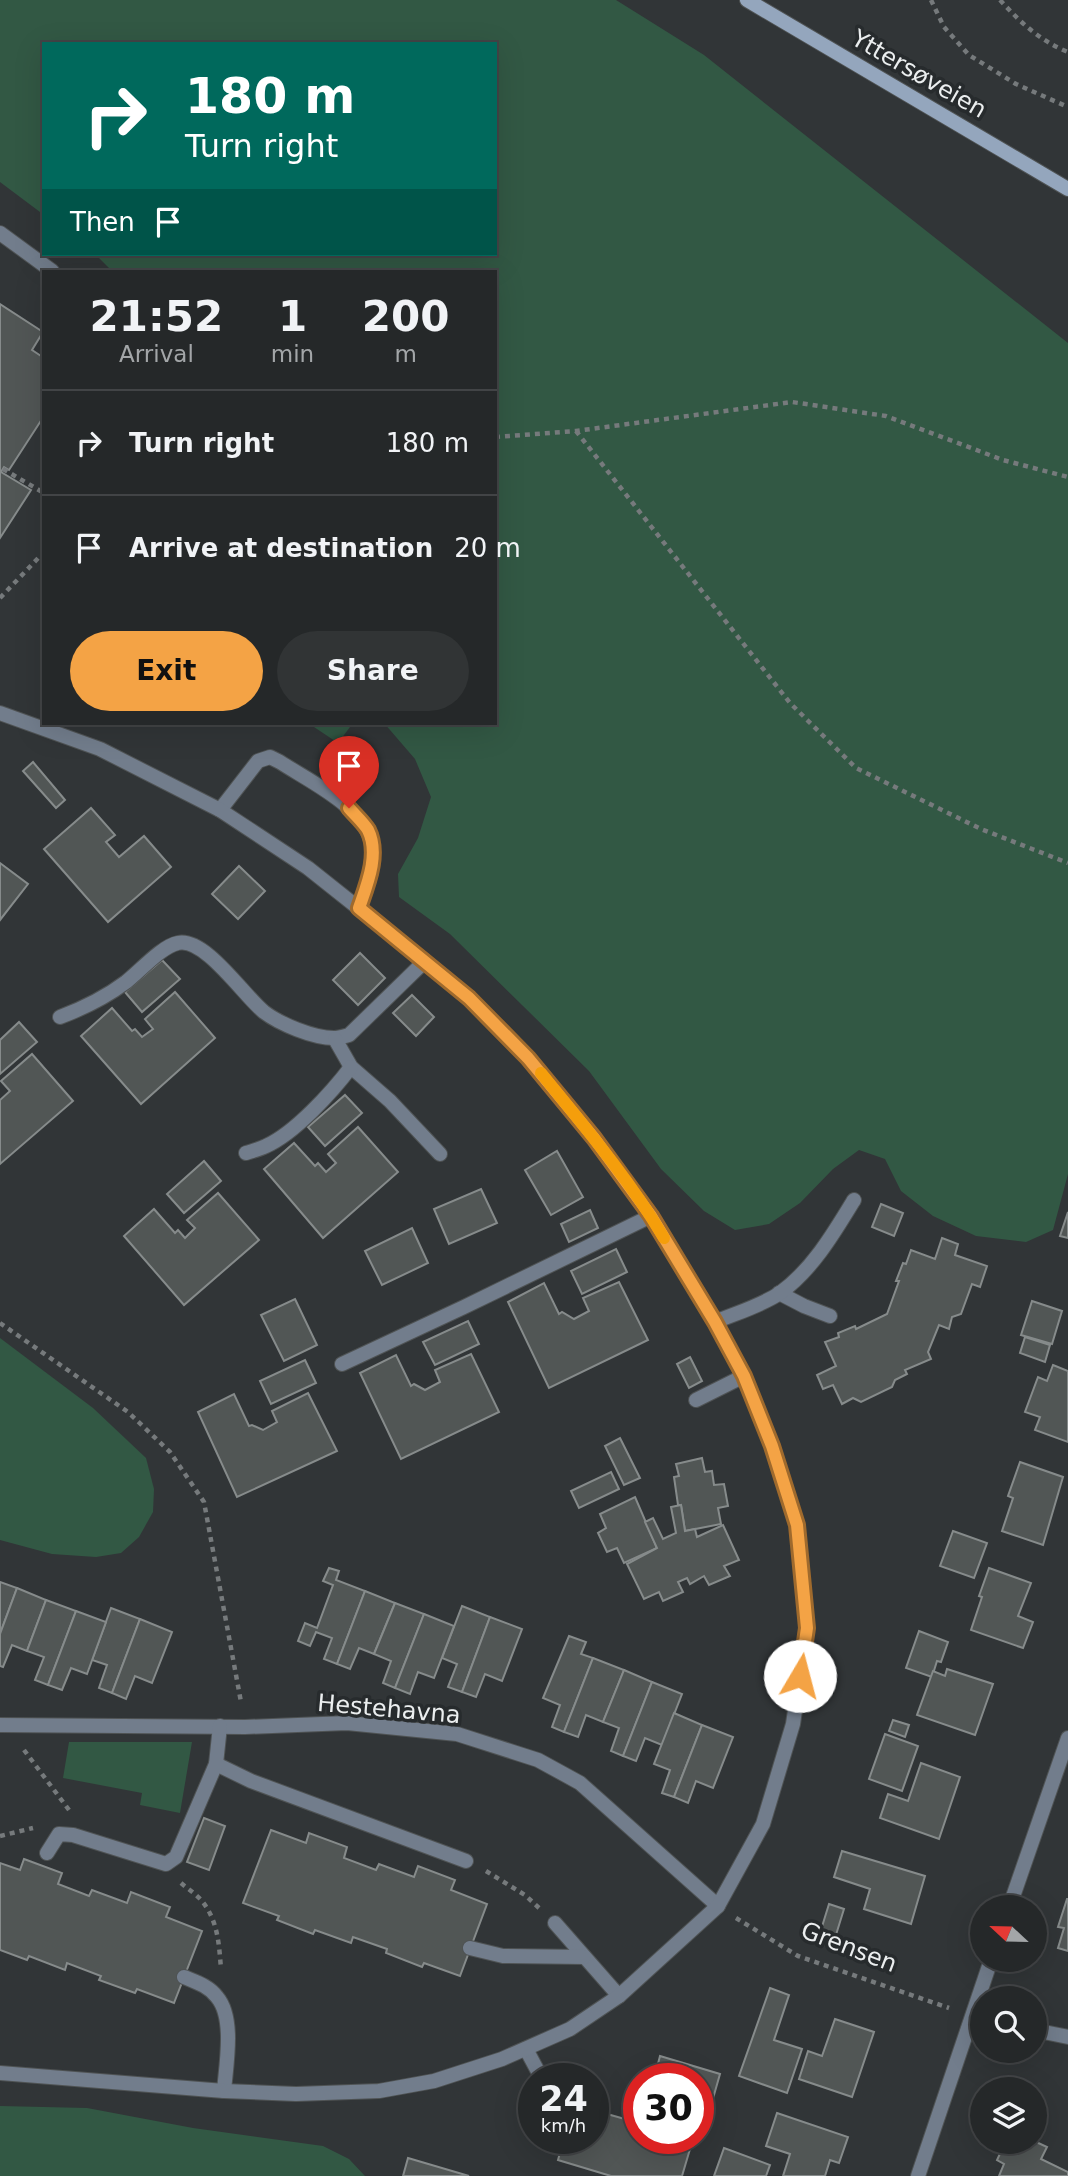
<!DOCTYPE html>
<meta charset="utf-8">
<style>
:root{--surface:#252829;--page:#313435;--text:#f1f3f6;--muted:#a3a6a8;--line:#424446;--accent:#f4a345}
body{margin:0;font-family:"DejaVu Sans",sans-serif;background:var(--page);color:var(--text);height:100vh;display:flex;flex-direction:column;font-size:26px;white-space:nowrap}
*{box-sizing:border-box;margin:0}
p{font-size:23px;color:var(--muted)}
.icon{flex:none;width:38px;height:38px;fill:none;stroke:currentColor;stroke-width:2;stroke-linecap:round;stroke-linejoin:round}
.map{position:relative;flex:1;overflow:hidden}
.side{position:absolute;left:42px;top:270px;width:455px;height:455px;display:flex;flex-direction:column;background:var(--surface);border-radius:0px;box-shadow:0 7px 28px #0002,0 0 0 2px var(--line)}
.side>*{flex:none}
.guide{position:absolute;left:42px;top:42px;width:455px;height:214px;border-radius:0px;box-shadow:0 7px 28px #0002,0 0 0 2px var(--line);background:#00695c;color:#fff;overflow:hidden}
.needle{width:46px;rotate:292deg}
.fabs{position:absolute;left:970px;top:1895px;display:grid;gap:14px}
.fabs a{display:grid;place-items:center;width:77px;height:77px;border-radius:50%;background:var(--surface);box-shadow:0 7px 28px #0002,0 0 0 2px var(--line);font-size:35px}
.speed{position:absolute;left:518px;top:2063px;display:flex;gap:14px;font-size:35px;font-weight:700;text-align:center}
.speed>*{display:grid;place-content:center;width:91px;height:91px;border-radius:50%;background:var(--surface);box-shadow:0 7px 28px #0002,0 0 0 2px var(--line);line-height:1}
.speed small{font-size:18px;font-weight:400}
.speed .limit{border:10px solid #d22;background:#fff;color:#111}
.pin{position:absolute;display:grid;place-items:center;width:60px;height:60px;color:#fff;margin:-72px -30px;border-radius:50% 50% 50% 0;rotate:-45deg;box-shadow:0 0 7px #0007}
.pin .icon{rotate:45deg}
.me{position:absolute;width:77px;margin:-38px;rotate:8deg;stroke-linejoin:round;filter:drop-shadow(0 0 5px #0008)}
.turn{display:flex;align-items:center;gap:24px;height:147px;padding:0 28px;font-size:32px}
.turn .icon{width:91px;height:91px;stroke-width:2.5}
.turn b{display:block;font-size:49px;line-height:60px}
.then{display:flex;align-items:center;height:66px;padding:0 28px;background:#0003;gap:14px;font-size:26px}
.eta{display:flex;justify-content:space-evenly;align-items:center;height:119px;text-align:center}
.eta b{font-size:42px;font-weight:600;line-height:49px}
.primary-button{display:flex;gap:14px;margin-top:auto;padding:14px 28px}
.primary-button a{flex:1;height:80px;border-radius:42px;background:var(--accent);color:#111;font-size:28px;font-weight:600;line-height:80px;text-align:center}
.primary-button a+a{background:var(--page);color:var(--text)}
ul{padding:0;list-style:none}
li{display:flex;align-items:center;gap:21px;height:105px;padding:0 28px;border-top:2px solid var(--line)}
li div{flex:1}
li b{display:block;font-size:26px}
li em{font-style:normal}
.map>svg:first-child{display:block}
.green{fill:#325844}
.building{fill:#515655;stroke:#868b8b;stroke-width:2}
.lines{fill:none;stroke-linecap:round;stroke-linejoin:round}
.lane-casing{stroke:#4f5354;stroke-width:16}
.street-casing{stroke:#4f5354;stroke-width:16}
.secondary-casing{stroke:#4f5354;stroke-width:16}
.path{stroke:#767a7c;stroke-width:4.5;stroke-dasharray:5 5;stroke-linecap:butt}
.lane{stroke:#727d8c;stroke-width:14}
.street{stroke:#727d8c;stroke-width:14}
.secondary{stroke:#94a6bd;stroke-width:14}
.route-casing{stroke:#9f6a2d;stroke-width:18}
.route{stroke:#f4a345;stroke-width:12}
.slow{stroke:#f59e0b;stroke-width:12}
.labels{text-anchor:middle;stroke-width:7;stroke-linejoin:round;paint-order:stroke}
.street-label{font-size:24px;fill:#ebeeef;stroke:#272b2d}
</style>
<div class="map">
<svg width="1068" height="2176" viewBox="0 0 1068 2176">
<rect width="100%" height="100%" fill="#313537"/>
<!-- green -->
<g class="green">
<path d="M0 0H616L704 55 1068 343V1174L1053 1230 1026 1242 976 1236 933 1216 901 1191 885 1159 859 1150 833 1169 800 1203 769 1224 735 1230 704 1211 661 1169 589 1071 450 934 399 897 398 874 418 838 431 797 415 759 384 723H495V271H112L95 254H495V44H44V215L0 182Z"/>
<path d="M308 723H353L338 743Z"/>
<path d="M0 1338 93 1408 146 1458 154 1489 153 1512 139 1537 121 1553 96 1557 52 1554 0 1540Z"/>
<path d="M69 1742H192L180 1813 140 1805 142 1793 63 1778Z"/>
<path d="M0 2106 87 2108 193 2128 323 2146 349 2159 365 2176H0Z"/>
</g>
<!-- building -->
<g class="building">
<path d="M0 304 43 332 32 350 44 358V416L9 470 4 467 1 472 31 490 0 538Z"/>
<path d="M33 762 65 800 56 808 23 771Z"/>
<path d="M91 808 115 835 106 842 119 857 144 836 171 867 108 922 44 849Z"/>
<path d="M0 863 28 884 0 920Z"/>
<path d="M239 866 265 891 238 919 212 894Z"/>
<path d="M360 953 385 978 358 1005 333 980Z"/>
<path d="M162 960 180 979 142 1012 125 992Z"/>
<path d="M175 992 215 1038 141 1104 81 1036 112 1008 132 1031 135 1029 142 1037 153 1029 145 1019Z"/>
<path d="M412 995 434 1017 416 1036 393 1013Z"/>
<path d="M19 1022 37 1042 0 1074V1040Z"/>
<path d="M32 1054 73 1101 0 1164V1100L10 1091 1 1081Z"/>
<path d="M345 1095 362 1113 325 1146 308 1127Z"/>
<path d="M358 1127 398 1172 323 1238 264 1169 294 1143 315 1166 318 1163 326 1172 336 1163 328 1154Z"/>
<path d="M557 1151 583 1197 551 1215 525 1170Z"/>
<path d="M204 1161 221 1181 184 1213 167 1194Z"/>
<path d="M481 1189 497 1223 449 1244 434 1209Z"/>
<path d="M218 1193 259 1240 184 1305 124 1236 154 1209 175 1233 178 1230 185 1238 195 1228 187 1220Z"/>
<path d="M881 1204 903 1213 894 1236 872 1227Z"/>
<path d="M590 1210 598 1228 569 1242 561 1224Z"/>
<path d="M1068 1212V1238L1060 1236Z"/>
<path d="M412 1228 428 1263 382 1285 365 1251Z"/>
<path d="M942 1238 958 1244 955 1255 987 1266 980 1287 972 1284 961 1314 952 1317 949 1329 939 1325 928 1352 931 1359 905 1370 907 1374 895 1380 892 1387 861 1402 853 1398 842 1404 833 1385 823 1389 817 1375 836 1366 825 1342 839 1337 838 1333 855 1326 856 1329 887 1314 899 1281H896L903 1263 906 1264 911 1250 935 1259Z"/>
<path d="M616 1249 627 1272 582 1294 571 1271Z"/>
<path d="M619 1282 648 1340 549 1388 508 1302 544 1283 559 1314 562 1312 574 1319 589 1311 583 1298Z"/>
<path d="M295 1299 317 1345 284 1361 261 1315Z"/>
<path d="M1032 1301 1062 1311 1052 1344 1021 1335Z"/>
<path d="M468 1321 479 1344 435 1365 423 1342Z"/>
<path d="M1025 1337 1050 1345 1045 1362 1020 1353Z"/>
<path d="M471 1354 499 1412 401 1459 360 1373 396 1355 411 1386 414 1384 425 1390 440 1382 435 1370Z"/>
<path d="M690 1357 702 1381 689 1388 677 1364Z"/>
<path d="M305 1360 316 1383 271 1404 260 1381Z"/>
<path d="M1053 1365 1068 1371V1442L1035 1430 1040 1417 1025 1412 1038 1377 1047 1381Z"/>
<path d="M308 1393 337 1451 237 1497 198 1412 234 1394 249 1426 252 1425 263 1430 277 1422 272 1411Z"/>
<path d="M620 1438 640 1478 624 1485 605 1446Z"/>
<path d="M702 1458 705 1472 712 1471 714 1485 724 1484 728 1506 718 1508 721 1524 685 1531 681 1505H678L674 1477 679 1476 676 1464Z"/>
<path d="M1020 1462 1063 1477 1043 1545 1002 1531 1013 1498 1008 1496Z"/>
<path d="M611 1472 619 1489 579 1508 571 1491Z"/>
<path d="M635 1497 657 1548 624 1563 617 1548 607 1552 598 1533 606 1528 600 1514Z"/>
<path d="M681 1505 685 1531 695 1529 697 1537 723 1525 739 1560 724 1566 730 1576 709 1585 704 1576 690 1584 687 1578 678 1582 683 1592 663 1601 659 1592 644 1599 627 1564 657 1548 645 1522 653 1518 663 1539 676 1533 671 1507Z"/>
<path d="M953 1531 987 1543 974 1578 940 1566Z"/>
<path d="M329 1568 339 1571 336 1580 365 1591 337 1664 324 1659 332 1638 316 1632 310 1646 298 1641 305 1623 317 1628 333 1585 323 1581Z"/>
<path d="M989 1568 1031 1583 1018 1616 1033 1622 1023 1648 971 1630 982 1597 979 1596Z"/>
<path d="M0 1582 17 1588 0 1634Z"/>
<path d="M17 1588 46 1600 27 1651 12 1645 3 1667 0 1666V1634Z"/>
<path d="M365 1591 395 1603 374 1654 359 1648 350 1669 337 1664Z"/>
<path d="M46 1600 76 1611 48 1685 35 1680 44 1657 27 1651Z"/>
<path d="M395 1603 424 1614 395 1688 383 1683 391 1661 374 1654Z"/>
<path d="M462 1606 490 1617 462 1692 448 1687 457 1664 442 1658Z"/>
<path d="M111 1608 140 1619 112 1693 99 1688 107 1665 92 1660Z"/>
<path d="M76 1611 106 1622 87 1674 71 1668 62 1690 48 1685Z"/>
<path d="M424 1614 454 1626 434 1678 418 1672 410 1694 395 1688Z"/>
<path d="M490 1617 522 1629 502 1681 485 1674 476 1697 462 1692Z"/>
<path d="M140 1619 172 1632 152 1683 135 1676 126 1699 112 1693Z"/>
<path d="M919 1631 948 1642 941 1662 937 1661 932 1677 906 1668Z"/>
<path d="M569 1636 586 1642 581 1654 593 1658 564 1732 552 1727 560 1705 543 1698Z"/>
<path d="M593 1658 624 1670 603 1722 586 1715 578 1737 564 1732Z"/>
<path d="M947 1669 993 1684 975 1735 917 1715 933 1671 945 1676Z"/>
<path d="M624 1670 652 1682 623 1756 611 1751 619 1728 603 1722Z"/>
<path d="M652 1682 682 1694 662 1745 645 1738 636 1761 623 1756Z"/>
<path d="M674 1713 702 1725 674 1797 662 1793 670 1770 654 1764Z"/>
<path d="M893 1720 909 1725 905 1737 889 1731Z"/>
<path d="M702 1725 733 1737 713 1788 696 1781 688 1803 674 1797Z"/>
<path d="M885 1734 918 1746 902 1791 869 1779Z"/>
<path d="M921 1763 960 1777 939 1839 880 1818 888 1794 908 1801Z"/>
<path d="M204 1818 225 1826 209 1870 187 1862Z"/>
<path d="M271 1830 306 1843 309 1833 347 1847 344 1858 376 1870 379 1864 414 1877 418 1866 455 1880 451 1890 487 1904 460 1976 424 1963 422 1967 386 1953 387 1949 353 1937 351 1943 315 1930 313 1934 277 1920 279 1916 243 1903Z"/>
<path d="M842 1851 925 1876 911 1924 864 1909 870 1889 834 1877Z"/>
<path d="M24 1859 62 1873 58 1884 89 1896 92 1890 127 1903 131 1892 170 1907 166 1917 202 1931 174 2003 137 1989 135 1993 99 1980 101 1976 67 1963 65 1970 29 1956 27 1960 0 1950V1863L20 1870Z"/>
<path d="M1067 1899H1068V1951L1058 1948 1064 1928 1058 1927Z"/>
<path d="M829 1904 844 1909 835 1938 820 1933Z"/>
<path d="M770 1988 789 1995 774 2040 802 2049 787 2093 739 2076Z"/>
<path d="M835 2019 874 2032 852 2097 799 2079 808 2051 822 2056Z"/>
<path d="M660 2056 720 2074 712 2102 698 2098V2079H654Z"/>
<path d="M593 2110 639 2123V2138L693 2139 682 2176H611L558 2160 564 2138H593Z"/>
<path d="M777 2113 848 2137 839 2163 830 2160 825 2176H783L790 2154 766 2146Z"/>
<path d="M1034 2141 1047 2147 1041 2159 1068 2172V2176H999L1004 2164 997 2160 1004 2145 1014 2150 1018 2142Z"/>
<path d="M724 2148 770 2165 766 2176H714Z"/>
<path d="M408 2158 469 2176H403Z"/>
</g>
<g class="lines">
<!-- lane casing -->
<g class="lane-casing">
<g id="lane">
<path d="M220 810 258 761 270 757 280 762C312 783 368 808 373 849 375 869 365 890 359 908"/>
<path d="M60 1017C84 1008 106 997 126 982 140 971 162 946 178 943 205 937 244 996 264 1012 280 1024 313 1038 334 1038 339 1038 345 1036 349 1035L425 961"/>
<path d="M335 1039 351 1067 390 1101 440 1154"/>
<path d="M246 1153C252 1151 260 1149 266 1146 295 1133 332 1092 351 1067"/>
<path d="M779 1293 804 1306 830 1316"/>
<path d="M715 1322C736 1313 761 1306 780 1293 812 1270 834 1233 854 1200"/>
<path d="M342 1364 464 1307 651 1216"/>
<path d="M696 1400 744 1376"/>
<path d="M0 1725 245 1727 347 1723 457 1734 538 1760 580 1783 718 1906"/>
<path d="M216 1764 251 1781 466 1861"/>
<path d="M47 1853 59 1834 73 1835 166 1864 176 1857 216 1764 220 1726"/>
<path d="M555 1923 619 1996"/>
<path d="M470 1948 503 1956 584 1957"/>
<path d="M184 1977C196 1982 209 1986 217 1997 235 2018 226 2065 224 2091"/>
<path d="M526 2049 542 2079"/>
</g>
</g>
<!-- street casing -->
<g class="street-casing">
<g id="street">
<path d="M0 233 52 271"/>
<path d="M0 713 100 749 220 810 308 868 425 961 469 998 528 1058 594 1138 651 1216 715 1322 744 1376 772 1446 797 1525 807 1628 793 1724 763 1824 718 1906 619 1996 570 2029 502 2059 434 2081 379 2091 296 2094 224 2091 0 2073"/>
<path d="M1009 1908 1068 1738"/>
<path d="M1034 2030 1068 2037"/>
<path d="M918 2176 991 1960"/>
</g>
</g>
<!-- secondary casing -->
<g class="secondary-casing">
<path id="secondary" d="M747 0 1068 189"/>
</g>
<!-- path -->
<g class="path">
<path d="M931 0 944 27 969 55 1016 84 1068 107"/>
<path d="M1000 0C1020 22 1040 41 1068 52"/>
<path d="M576 431 790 703 856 768 981 829 1068 863"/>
<path d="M495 437 576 431 792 402 886 416 1003 460 1068 477"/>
<path d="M3 469 44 493"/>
<path d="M0 598 44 552"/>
<path d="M0 1323 128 1412 170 1452 204 1502 241 1702"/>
<path d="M24 1750 69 1810"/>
<path d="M0 1836 33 1828"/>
<path d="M486 1871 525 1895 539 1908"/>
<path d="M181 1883C188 1889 196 1894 202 1901 218 1921 219 1944 221 1969"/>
<path d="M736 1918 798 1956 949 2008"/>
</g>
<!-- lane -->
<use href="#lane" class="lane"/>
<!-- street -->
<use href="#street" class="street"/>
<!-- secondary -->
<use href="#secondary" class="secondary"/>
</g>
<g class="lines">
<!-- route casing -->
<g class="route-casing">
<path id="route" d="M349 808C355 815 363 822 368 830 380 854 367 885 359 908L469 998 528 1058 594 1138 651 1216 715 1322 744 1376 772 1446 797 1525 807 1628 800 1676"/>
</g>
<!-- route -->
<use href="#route" class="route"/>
<!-- slow -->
<path class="slow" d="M541 1073C584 1126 629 1179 664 1238"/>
</g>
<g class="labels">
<!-- street labels -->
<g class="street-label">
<text transform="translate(919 74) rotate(30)" y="8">Yttersøveien</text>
<text transform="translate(389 1709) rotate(5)" y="8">Hestehavna</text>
<text transform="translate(849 1947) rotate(21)" y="8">Grensen</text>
</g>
</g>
</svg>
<div class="fabs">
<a><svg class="needle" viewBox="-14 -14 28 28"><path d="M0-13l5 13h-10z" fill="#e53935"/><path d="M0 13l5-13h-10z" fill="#a3a6a8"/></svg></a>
<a><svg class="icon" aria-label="search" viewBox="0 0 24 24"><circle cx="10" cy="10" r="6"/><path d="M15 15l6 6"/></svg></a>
<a><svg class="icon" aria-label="layers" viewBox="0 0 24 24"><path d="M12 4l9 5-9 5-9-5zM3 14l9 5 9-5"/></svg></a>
</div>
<div class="speed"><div>24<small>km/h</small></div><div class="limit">30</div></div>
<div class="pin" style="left:349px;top:808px;background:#d93025"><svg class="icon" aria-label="arrive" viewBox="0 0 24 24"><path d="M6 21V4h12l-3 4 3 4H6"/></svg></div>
<svg class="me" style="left:800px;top:1676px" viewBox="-20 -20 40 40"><circle r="19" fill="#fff"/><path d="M0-13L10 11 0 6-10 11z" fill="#f4a345"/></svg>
<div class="guide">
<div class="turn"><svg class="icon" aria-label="right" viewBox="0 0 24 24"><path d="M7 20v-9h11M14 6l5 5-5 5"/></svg><div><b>180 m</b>Turn right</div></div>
<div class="then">Then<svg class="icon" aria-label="arrive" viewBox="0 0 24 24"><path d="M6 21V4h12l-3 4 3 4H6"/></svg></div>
</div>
<section class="side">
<div class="eta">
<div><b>21:52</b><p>Arrival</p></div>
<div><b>1</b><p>min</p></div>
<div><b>200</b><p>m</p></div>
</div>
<ul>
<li><svg class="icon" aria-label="right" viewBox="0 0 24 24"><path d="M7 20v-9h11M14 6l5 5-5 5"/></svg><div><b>Turn right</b></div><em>180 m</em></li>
<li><svg class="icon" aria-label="arrive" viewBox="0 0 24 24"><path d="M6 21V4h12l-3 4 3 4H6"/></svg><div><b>Arrive at destination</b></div><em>20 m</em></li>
</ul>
<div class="primary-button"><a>Exit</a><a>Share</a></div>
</section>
</div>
